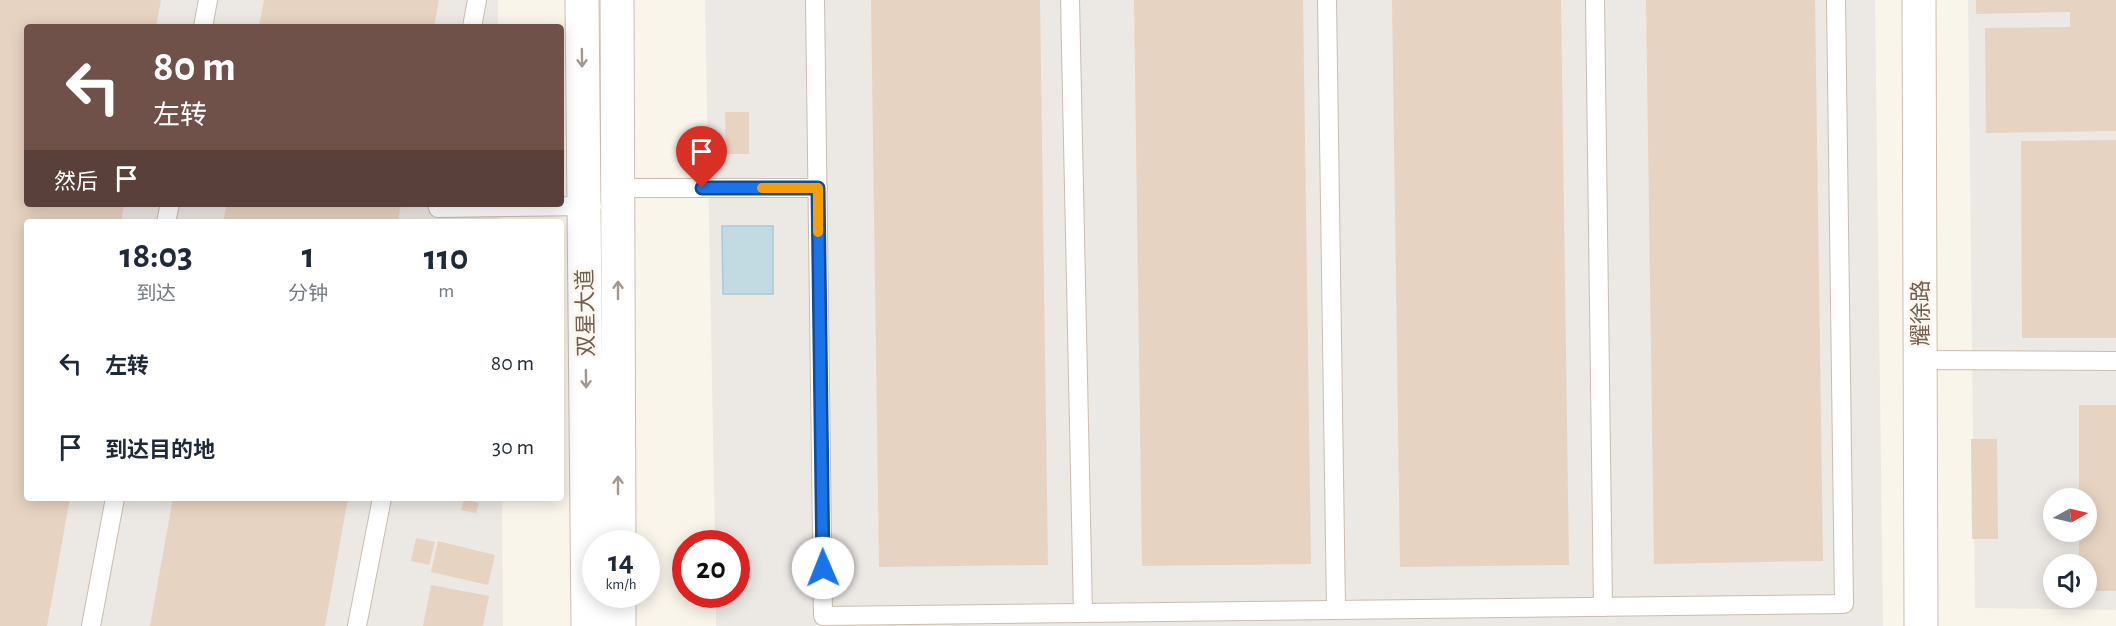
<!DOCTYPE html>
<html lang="zh">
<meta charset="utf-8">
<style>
:root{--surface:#fff;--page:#f2f2f3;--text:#1f2937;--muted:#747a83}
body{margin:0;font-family:"Alegreya Sans","Noto Sans SC",sans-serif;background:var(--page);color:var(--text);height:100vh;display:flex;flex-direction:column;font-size:22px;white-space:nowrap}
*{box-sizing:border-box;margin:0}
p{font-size:20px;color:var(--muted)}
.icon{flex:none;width:33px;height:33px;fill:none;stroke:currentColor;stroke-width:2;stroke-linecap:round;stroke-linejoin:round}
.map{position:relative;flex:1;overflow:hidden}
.panel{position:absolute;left:24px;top:219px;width:540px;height:282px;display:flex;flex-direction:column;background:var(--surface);border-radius:6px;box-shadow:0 3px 15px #0003}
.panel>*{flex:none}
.hud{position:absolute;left:24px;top:24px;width:540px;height:183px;border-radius:6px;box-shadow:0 3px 15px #0003;background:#705149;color:#fff;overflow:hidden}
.needle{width:39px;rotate:82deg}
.fabs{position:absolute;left:2043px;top:488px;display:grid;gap:12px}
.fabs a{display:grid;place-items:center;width:54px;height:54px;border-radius:50%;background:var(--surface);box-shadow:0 3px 15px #0003;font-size:30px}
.speed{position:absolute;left:582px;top:530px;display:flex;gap:12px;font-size:30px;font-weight:700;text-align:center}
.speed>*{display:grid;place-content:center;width:78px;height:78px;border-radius:50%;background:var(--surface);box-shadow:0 3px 15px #0003;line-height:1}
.speed small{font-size:15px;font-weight:400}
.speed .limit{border:9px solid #d22;background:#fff;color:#111}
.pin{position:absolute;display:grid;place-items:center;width:51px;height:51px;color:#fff;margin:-62px -26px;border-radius:50% 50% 50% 0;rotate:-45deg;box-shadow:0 0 6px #0007}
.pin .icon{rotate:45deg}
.me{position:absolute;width:66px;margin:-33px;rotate:359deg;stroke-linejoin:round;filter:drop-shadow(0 0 4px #0008)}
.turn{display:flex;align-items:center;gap:21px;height:126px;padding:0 30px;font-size:27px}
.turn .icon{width:78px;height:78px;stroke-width:2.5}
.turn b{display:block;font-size:42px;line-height:51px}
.then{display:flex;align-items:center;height:57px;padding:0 30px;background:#0003;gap:12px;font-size:22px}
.eta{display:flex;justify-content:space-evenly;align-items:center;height:102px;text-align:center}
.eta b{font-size:36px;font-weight:700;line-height:42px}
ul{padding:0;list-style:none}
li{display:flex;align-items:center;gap:18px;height:84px;padding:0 30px}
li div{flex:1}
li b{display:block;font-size:22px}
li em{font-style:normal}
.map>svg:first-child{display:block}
.industrial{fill:#ece8e3;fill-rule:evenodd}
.water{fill:#c2dbe2;stroke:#a9cad3;stroke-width:1.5}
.building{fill:#e7d3c1}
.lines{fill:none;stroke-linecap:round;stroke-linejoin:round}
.lane-casing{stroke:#c9bdaf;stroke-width:20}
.secondary-casing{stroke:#ccbdae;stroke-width:35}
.lane{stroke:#fff;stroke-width:18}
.secondary{stroke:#fff;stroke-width:33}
.oneway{stroke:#a4978e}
.route-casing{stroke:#114b97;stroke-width:15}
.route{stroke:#1a73e8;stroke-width:10}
.slow{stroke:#f59e0b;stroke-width:10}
.labels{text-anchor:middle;stroke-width:6;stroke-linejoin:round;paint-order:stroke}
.street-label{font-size:22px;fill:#735f51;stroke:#fdf9f2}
</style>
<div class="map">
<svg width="2116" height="626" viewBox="0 0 2116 626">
<rect width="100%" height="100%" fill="#faf5eb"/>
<!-- industrial -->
<g class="industrial">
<path d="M0 0H498V27H27V204H500V222H27V498H502L503 626H0Z"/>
<path d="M705 0H1875L1883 626H716V594H736V543H715Z"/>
<path d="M1968 0H2116V610L1975 608ZM2054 498H2086V531H2054ZM2054 564H2086V597H2054Z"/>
</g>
<!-- water -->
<path class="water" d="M722 226H773V294H723Z"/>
<!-- building -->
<g class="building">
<path d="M0 0H161L156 27H27V204H124L121 222H27V498H70L47 626H0Z"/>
<path d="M264 0H439L434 27H259Z"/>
<path d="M871 0H1040L1048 565 879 567Z"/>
<path d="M1134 0H1303L1311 564 1142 566Z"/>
<path d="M1392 0H1561L1569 565 1400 567Z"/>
<path d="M1646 0H1815L1823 561 1654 564Z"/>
<path d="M1976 0H2116V131L1986 133 1985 28 2070 27V12L1976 14Z"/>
<path d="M725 112H749V154H726Z"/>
<path d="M2116 140V338H2022L2021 141Z"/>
<path d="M227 204H401L398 222H223Z"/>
<path d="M2079 405H2116V591H2086V564H2079V531H2086V498H2079Z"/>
<path d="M1971 439H1997L1998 539H1972Z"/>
<path d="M173 498H348L325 626H150Z"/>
<path d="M464 499 479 503 476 513 461 510Z"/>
<path d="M416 538 435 542 429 565 411 561Z"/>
<path d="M438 541 495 555 488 585 431 572Z"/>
<path d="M431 585 489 596 483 626H423Z"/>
</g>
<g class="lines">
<!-- lane casing -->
<g class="lane-casing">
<g id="lane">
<path d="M815 0 823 616 1844 604 1836 0"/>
<path d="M1070 0 1083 613"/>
<path d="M1327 0 1336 610"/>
<path d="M1595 0 1603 607"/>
<path d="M203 27 208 0"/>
<path d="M472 27 477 0"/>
<path d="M617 188H818"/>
<path d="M438 208 592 206"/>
<path d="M166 222 170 204"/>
<path d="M1920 360 2116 361"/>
<path d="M91 626 115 498"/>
<path d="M357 626 382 498"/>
</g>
</g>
<!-- secondary casing -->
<g class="secondary-casing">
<g id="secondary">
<path d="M582 0 588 626"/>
<path d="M617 0 619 543"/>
<path d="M1919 0 1921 626"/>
<path d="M619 594V626"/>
</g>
</g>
<!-- lane -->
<use href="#lane" class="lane"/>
<!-- secondary -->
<use href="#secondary" class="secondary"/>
</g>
<!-- one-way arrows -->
<defs><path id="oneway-shaft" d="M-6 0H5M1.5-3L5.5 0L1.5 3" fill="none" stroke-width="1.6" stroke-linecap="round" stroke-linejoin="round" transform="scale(1.5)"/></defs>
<g class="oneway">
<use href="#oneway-shaft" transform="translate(582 58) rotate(89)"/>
<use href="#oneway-shaft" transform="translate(618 290) rotate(-90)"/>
<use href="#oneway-shaft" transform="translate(586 379) rotate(89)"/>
<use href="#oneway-shaft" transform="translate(618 485) rotate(-90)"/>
</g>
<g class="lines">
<!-- route casing -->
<g class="route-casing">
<path id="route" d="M702 188H818L823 568"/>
</g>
<!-- route -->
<use href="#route" class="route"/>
<!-- slow -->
<path class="slow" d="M762 188H818V232"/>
</g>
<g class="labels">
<!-- street labels -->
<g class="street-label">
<text transform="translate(585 313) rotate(-91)" y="8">双星大道</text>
<text transform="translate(1920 313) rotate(-90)" y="8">耀徐路</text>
</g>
</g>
</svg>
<div class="fabs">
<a><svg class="needle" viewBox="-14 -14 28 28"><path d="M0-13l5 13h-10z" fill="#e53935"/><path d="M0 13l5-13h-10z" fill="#747a83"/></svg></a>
<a><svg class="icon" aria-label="sound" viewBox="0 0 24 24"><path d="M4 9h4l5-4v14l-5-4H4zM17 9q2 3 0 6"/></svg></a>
</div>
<div class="speed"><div>14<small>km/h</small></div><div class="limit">20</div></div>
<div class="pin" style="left:702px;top:188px;background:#d93025"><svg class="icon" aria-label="arrive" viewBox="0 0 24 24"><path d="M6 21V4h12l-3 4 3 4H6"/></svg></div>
<svg class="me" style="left:823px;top:568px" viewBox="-20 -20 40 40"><circle r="19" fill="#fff"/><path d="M0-13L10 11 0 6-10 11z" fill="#1a73e8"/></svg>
<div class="hud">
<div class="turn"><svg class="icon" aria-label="left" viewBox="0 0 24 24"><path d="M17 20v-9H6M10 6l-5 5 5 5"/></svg><div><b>80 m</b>左转</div></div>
<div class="then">然后<svg class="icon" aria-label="arrive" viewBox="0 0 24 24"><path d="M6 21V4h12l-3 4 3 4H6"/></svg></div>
</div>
<section class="panel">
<div class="eta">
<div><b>18:03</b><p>到达</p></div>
<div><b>1</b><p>分钟</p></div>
<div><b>110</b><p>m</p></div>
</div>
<ul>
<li><svg class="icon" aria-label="left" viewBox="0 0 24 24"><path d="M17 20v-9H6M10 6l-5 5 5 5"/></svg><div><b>左转</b></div><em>80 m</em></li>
<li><svg class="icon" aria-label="arrive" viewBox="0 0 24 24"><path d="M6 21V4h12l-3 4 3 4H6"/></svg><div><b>到达目的地</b></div><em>30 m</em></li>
</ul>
</section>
</div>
